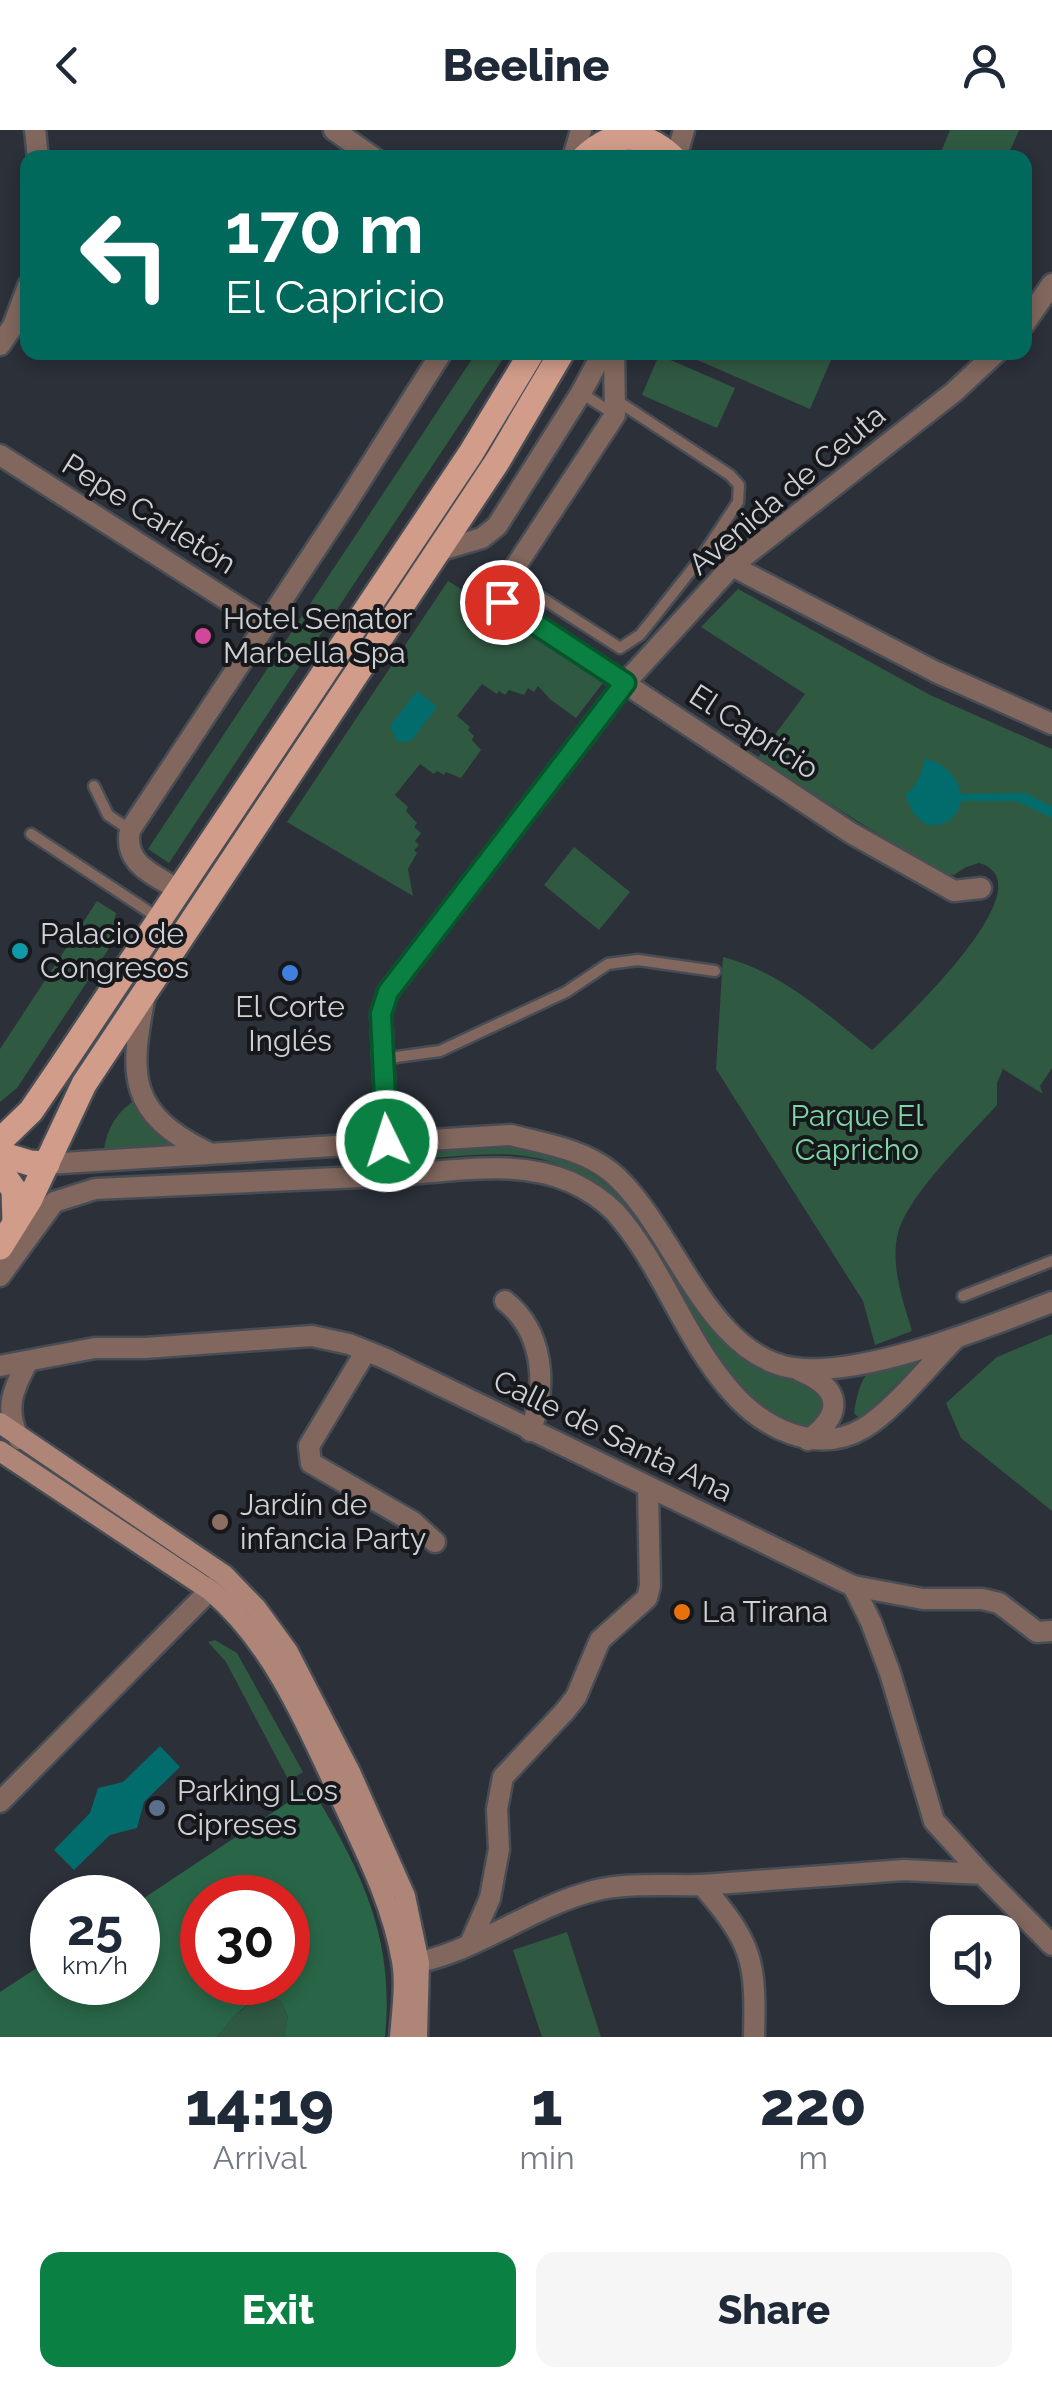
<!DOCTYPE html>
<meta charset="utf-8">
<style>
:root{--surface:#fff;--page:#f6f6f7;--text:#1f2937;--muted:#747a83;--accent:#0b8043}
body{margin:0;font-family:Raleway,sans-serif;background:var(--page);color:var(--text);height:100vh;display:flex;flex-direction:column;font-size:38px;white-space:nowrap}
*{box-sizing:border-box;margin:0}
p{font-size:32px;color:var(--muted)}
.icon{flex:none;width:55px;height:55px;fill:none;stroke:currentColor;stroke-width:2;stroke-linecap:round;stroke-linejoin:round}
.map{position:relative;height:1907px;overflow:hidden}
.drawer{display:flex;flex-direction:column;background:var(--surface);flex:1}
.drawer>*{flex:none}
.top-card{position:absolute;left:20px;top:20px;width:1012px;height:210px;border-radius:20px;box-shadow:0 5px 15px #0003;background:#00695c;color:#fff;overflow:hidden}
.controls{position:absolute;left:930px;top:1785px;display:grid;gap:20px}
.controls a{display:grid;place-items:center;width:90px;height:90px;border-radius:20px;background:var(--surface);box-shadow:0 5px 15px #0003;font-size:50px}
.speed{position:absolute;left:30px;top:1745px;display:flex;gap:20px;font-size:50px;font-weight:700;text-align:center}
.speed>*{display:grid;place-content:center;width:130px;height:130px;border-radius:50%;background:var(--surface);box-shadow:0 5px 15px #0003;line-height:1}
.speed small{font-size:25px;font-weight:400}
.speed .limit{border:15px solid #d22;background:#fff;color:#111}
.pin{position:absolute;display:grid;place-items:center;width:85px;height:85px;color:#fff;margin:-42px;border:5px solid #fff;border-radius:50%;box-shadow:0 2px 10px #0007}
.me{position:absolute;width:110px;margin:-55px;rotate:356deg;stroke-linejoin:round;filter:drop-shadow(0 0 8px #0008)}
.turn{display:flex;align-items:center;gap:35px;height:210px;padding:0 40px;font-size:45px}
.turn .icon{width:130px;height:130px;stroke-width:2.5}
.turn b{display:block;font-size:70px;line-height:85px}
.eta{display:flex;justify-content:space-evenly;align-items:center;height:170px;text-align:center}
.eta b{font-size:60px;font-weight:800;line-height:70px}
.cta{display:flex;gap:20px;margin-top:auto;padding:20px 40px}
.cta a{flex:1;height:115px;border-radius:20px;background:var(--accent);color:#fff;font-size:40px;font-weight:800;line-height:115px;text-align:center}
.cta a+a{background:var(--page);color:var(--text)}
header{display:flex;justify-content:space-between;align-items:center;height:130px;padding:0 40px;background:var(--surface);font-size:45px;font-weight:800}
.map>svg:first-child{display:block}
.green{fill:#305942}
.forest{fill:#296647;fill-rule:evenodd}
.water{fill:#026c6d}
.lines{fill:none;stroke-linecap:round;stroke-linejoin:round}
.lane-casing{stroke:#484d55;stroke-width:15}
.street-casing{stroke:#484d55;stroke-width:25}
.secondary-casing{stroke:#484d55;stroke-width:25}
.primary-casing{stroke:#484d55;stroke-width:30}
.lane{stroke:#81675e;stroke-width:10}
.street{stroke:#81675e;stroke-width:20}
.secondary{stroke:#ae8577;stroke-width:20}
.primary{stroke:#d19c8a;stroke-width:25}
.route-casing{stroke:#07532c;stroke-width:25}
.route{stroke:#0b8043;stroke-width:18}
.hotel-dot{fill:#d1479c;stroke:#16181c;stroke-width:4}
.culture-dot{fill:#0f9aa8;stroke:#16181c;stroke-width:4}
.shop-dot{fill:#3f7fe0;stroke:#16181c;stroke-width:4}
.education-dot{fill:#8d6e63;stroke:#16181c;stroke-width:4}
.food-dot{fill:#e8710a;stroke:#16181c;stroke-width:4}
.service-dot{fill:#5c6f8a;stroke:#16181c;stroke-width:4}
.labels{text-anchor:middle;stroke-width:8;stroke-linejoin:round;paint-order:stroke}
.street-label{font-size:30px;fill:#ced2d7;stroke:#16181c}
.poi-label{font-size:30px;fill:#ced2d7;stroke:#16181c;text-anchor:start}
.park-label{font-size:30px;fill:#7ed7a6;stroke:#16181c}
</style>
<header><svg class="icon" aria-label="back" viewBox="0 0 24 24"><path d="M15 5l-7 7 7 7"/></svg>Beeline<svg class="icon" aria-label="person" viewBox="0 0 24 24"><circle cx="12" cy="8" r="4"/><path d="M4 21q1-7 8-7t8 7"/></svg></header>
<div class="map">
<svg width="1052" height="1907" viewBox="0 0 1052 1907">
<rect width="100%" height="100%" fill="#2b3039"/>
<!-- green -->
<g class="green">
<path d="M950 0H1019L1007 28 954 27 941 22Z"/>
<path d="M476 223H507L169 733 148 719Z"/>
<path d="M698 223 833 222 834 223 810 279 695 229Z"/>
<path d="M659 225 735 258 717 298 642 265Z"/>
<path d="M448 451 606 549 576 588 551 570 538 556 534 562 528 558 524 565 509 560 505 565 499 561 497 564 482 554 457 586 470 597 468 600 474 606 472 610 481 620 461 648 446 642 444 645 437 641 434 644 420 634 395 665 408 677 406 681 417 693 414 697 421 703 415 711 419 715 414 720 417 723 408 739 413 766 287 692Z"/>
<path d="M738 459 930 565 1052 619V938L1040 956 1043 964 1003 939 997 953V975C970 1005 908 1065 898 1103 890 1135 903 1171 912 1201L875 1215 863 1171 716 939 723 827C782 842 825 883 872 920 896 898 1052 753 979 733L966 737 954 745 943 744 757 629 805 564 701 497Z"/>
<path d="M574 717 630 762 599 800 544 755Z"/>
<path d="M97 771 116 783 108 820 17 958 0 972V919Z"/>
<path d="M137 969 174 1015 104 1019C107 998 118 980 137 969Z"/>
<path d="M507 1015C600 1026 636 1077 682 1151 697 1176 710 1200 733 1219 762 1244 798 1242 822 1262L825 1282 810 1296C742 1304 658 1119 614 1071 603 1059 586 1047 571 1040 526 1017 477 1025 428 1028V1019Z"/>
<path d="M1052 1204V1381L961 1308 946 1273 997 1227Z"/>
<path d="M913 1227 920 1230 864 1286 858 1287 854 1283C863 1233 868 1243 913 1227Z"/>
<path d="M215 1510 237 1523 303 1642 289 1651 226 1532 208 1512Z"/>
<path d="M567 1802 601 1907H542L513 1820Z"/>
<path d="M267 1867 281 1871 288 1887 284 1907H217C230 1890 245 1872 267 1867Z"/>
</g>
<!-- forest -->
<path class="forest" d="M311 1657C361 1741 395 1806 385 1907H284L288 1887 281 1871C253 1860 233 1887 217 1907H0V1862L52 1828V1852H138V1772ZM202 1768H288V1852H202Z"/>
<!-- water -->
<g class="water">
<path d="M417 561 437 577 411 611 398 612 390 596Z"/>
<path d="M923 629C942 630 957 646 961 664L1025 663 1052 676V688L1016 671H961C958 689 943 698 925 694L913 683 905 665C915 658 925 642 923 629Z"/>
<path d="M160 1616 180 1637 144 1672 137 1698 110 1705 74 1740 54 1720 90 1683 98 1658 123 1652Z"/>
</g>
<g class="lines">
<!-- lane casing -->
<g class="lane-casing">
<g id="lane">
<path d="M581 263 614 284"/>
<path d="M509 447 620 518 640 505 701 428 738 372 739 355 730 345 616 270"/>
<path d="M94 656 108 685 130 700"/>
<path d="M31 704 160 789"/>
<path d="M382 929 440 921 566 862 608 834 638 830 715 841"/>
<path d="M963 1166 1052 1131"/>
</g>
</g>
<!-- street casing -->
<g class="street-casing">
<g id="street">
<path d="M35 0 38 28"/>
<path d="M334 0 374 28"/>
<path d="M573 28 581 0"/>
<path d="M676 28 684 0"/>
<path d="M1025 193 1052 154"/>
<path d="M0 215 13 196 28 156"/>
<path d="M614 222 615 285 506 451 502 472 851 703 954 761 981 758"/>
<path d="M0 325 265 494"/>
<path d="M438 421 482 408 497 396 581 263 603 222"/>
<path d="M732 436 936 542 1052 594"/>
<path d="M179 760C153 744 123 734 130 700L347 372 442 222"/>
<path d="M145 866C129 946 128 983 207 1022"/>
<path d="M387 1011 381 884 388 862 625 553 732 436 954 262 997 222"/>
<path d="M47 1034 511 1005C545 1014 583 1019 611 1042 674 1095 706 1226 794 1238 862 1248 987 1197 1052 1172"/>
<path d="M0 1146 54 1072 95 1059C191 1055 287 1050 383 1046 445 1043 512 1027 571 1052 586 1059 603 1070 615 1082 662 1135 683 1206 730 1260 762 1298 817 1326 864 1298 893 1281 931 1233 956 1208"/>
<path d="M505 1171C544 1202 548 1257 530 1301"/>
<path d="M366 1221 309 1316 311 1333 413 1392 435 1412"/>
<path d="M0 1236 95 1218H145L312 1206 349 1214 384 1228 853 1456 871 1492 890 1543 934 1691 982 1744"/>
<path d="M800 1241C841 1258 845 1283 808 1310"/>
<path d="M19 1309C4 1278 13 1259 28 1231"/>
<path d="M853 1456 923 1469H982L999 1473 1037 1502 1052 1501"/>
<path d="M0 1672 220 1450"/>
<path d="M702 1755 904 1740 982 1744 1052 1815"/>
<path d="M470 1814 490 1768 499 1719 497 1679 503 1647 565 1581 576 1567 600 1510 647 1468 650 1456 648 1357"/>
<path d="M403 1835C470 1827 527 1778 593 1761 627 1752 667 1756 702 1755 753 1814 756 1830 754 1907"/>
</g>
</g>
<!-- secondary casing -->
<g class="secondary-casing">
<g id="secondary">
<path d="M0 1293 224 1445 256 1478 288 1522 350 1642 405 1766 419 1833 417 1907"/>
<path d="M0 1321 211 1461C274 1514 309 1600 343 1673 367 1725 392 1774 402 1831 406 1854 402 1883 400 1907"/>
</g>
</g>
<!-- primary casing -->
<g class="primary-casing">
<g id="primary">
<path d="M584 28C613 0 644 0 673 28"/>
<path d="M0 1011 31 981 61 937 471 323 532 222"/>
<path d="M0 1024 30 1033 47 1034"/>
<path d="M0 1040 14 1060 15 1091"/>
<path d="M0 1117 30 1069 84 954 497 332 562 222"/>
</g>
</g>
<!-- lane -->
<use href="#lane" class="lane"/>
<!-- street -->
<use href="#street" class="street"/>
<!-- secondary -->
<use href="#secondary" class="secondary"/>
<!-- primary -->
<use href="#primary" class="primary"/>
</g>
<g class="lines">
<!-- route casing -->
<g class="route-casing">
<path id="route" d="M387 1011 381 884 388 862 625 553 502 472"/>
</g>
<!-- route -->
<use href="#route" class="route"/>
</g>
<!-- markers -->
<circle class="hotel-dot" cx="203" cy="506" r="10"/>
<circle class="culture-dot" cx="20" cy="821" r="10"/>
<circle class="shop-dot" cx="290" cy="843" r="10"/>
<circle class="education-dot" cx="220" cy="1392" r="10"/>
<circle class="food-dot" cx="682" cy="1482" r="10"/>
<circle class="service-dot" cx="157" cy="1678" r="10"/>
<g class="labels">
<!-- street labels -->
<g class="street-label">
<text transform="translate(787 360) rotate(-40)" y="10">Avenida de Ceuta</text>
<text transform="translate(149 384) rotate(32)" y="10">Pepe Carletón</text>
<text transform="translate(754 602) rotate(33)" y="10">El Capricio</text>
<text transform="translate(613 1306) rotate(26)" y="10">Calle de Santa Ana</text>
</g>
<!-- poi labels -->
<g class="poi-label">
<text x="223" y="499">Hotel Senator<tspan x="223" dy="34">Marbella Spa</tspan></text>
<text x="40" y="814">Palacio de<tspan x="40" dy="34">Congresos</tspan></text>
<text x="290" y="887" text-anchor="middle">El Corte<tspan x="290" dy="34">Inglés</tspan></text>
<text x="240" y="1385">Jardín de<tspan x="240" dy="34">infancia Party</tspan></text>
<text x="702" y="1492">La Tirana</text>
<text x="177" y="1671">Parking Los<tspan x="177" dy="34">Cipreses</tspan></text>
</g>
<!-- park labels -->
<g class="park-label">
<text x="857" y="996">Parque El<tspan x="857" dy="34">Capricho</tspan></text>
</g>
</g>
</svg>
<div class="controls">
<a><svg class="icon" aria-label="sound" viewBox="0 0 24 24"><path d="M4 9h4l5-4v14l-5-4H4zM17 9q2 3 0 6"/></svg></a>
</div>
<div class="speed"><div>25<small>km/h</small></div><div class="limit">30</div></div>
<div class="pin" style="left:502px;top:472px;background:#d93025"><svg class="icon" aria-label="arrive" viewBox="0 0 24 24"><path d="M6 21V4h12l-3 4 3 4H6"/></svg></div>
<svg class="me" style="left:387px;top:1011px" viewBox="-20 -20 40 40"><circle r="17" fill="#0b8043" stroke="#fff" stroke-width="3"/><path d="M0-11L8 9 0 5-8 9z" fill="#fff"/></svg>
<div class="top-card">
<div class="turn"><svg class="icon" aria-label="left" viewBox="0 0 24 24"><path d="M17 20v-9H6M10 6l-5 5 5 5"/></svg><div><b>170 m</b>El Capricio</div></div>
</div>
</div>
<section class="drawer">
<div class="eta">
<div><b>14:19</b><p>Arrival</p></div>
<div><b>1</b><p>min</p></div>
<div><b>220</b><p>m</p></div>
</div>
<div class="cta"><a>Exit</a><a>Share</a></div>
</section>
